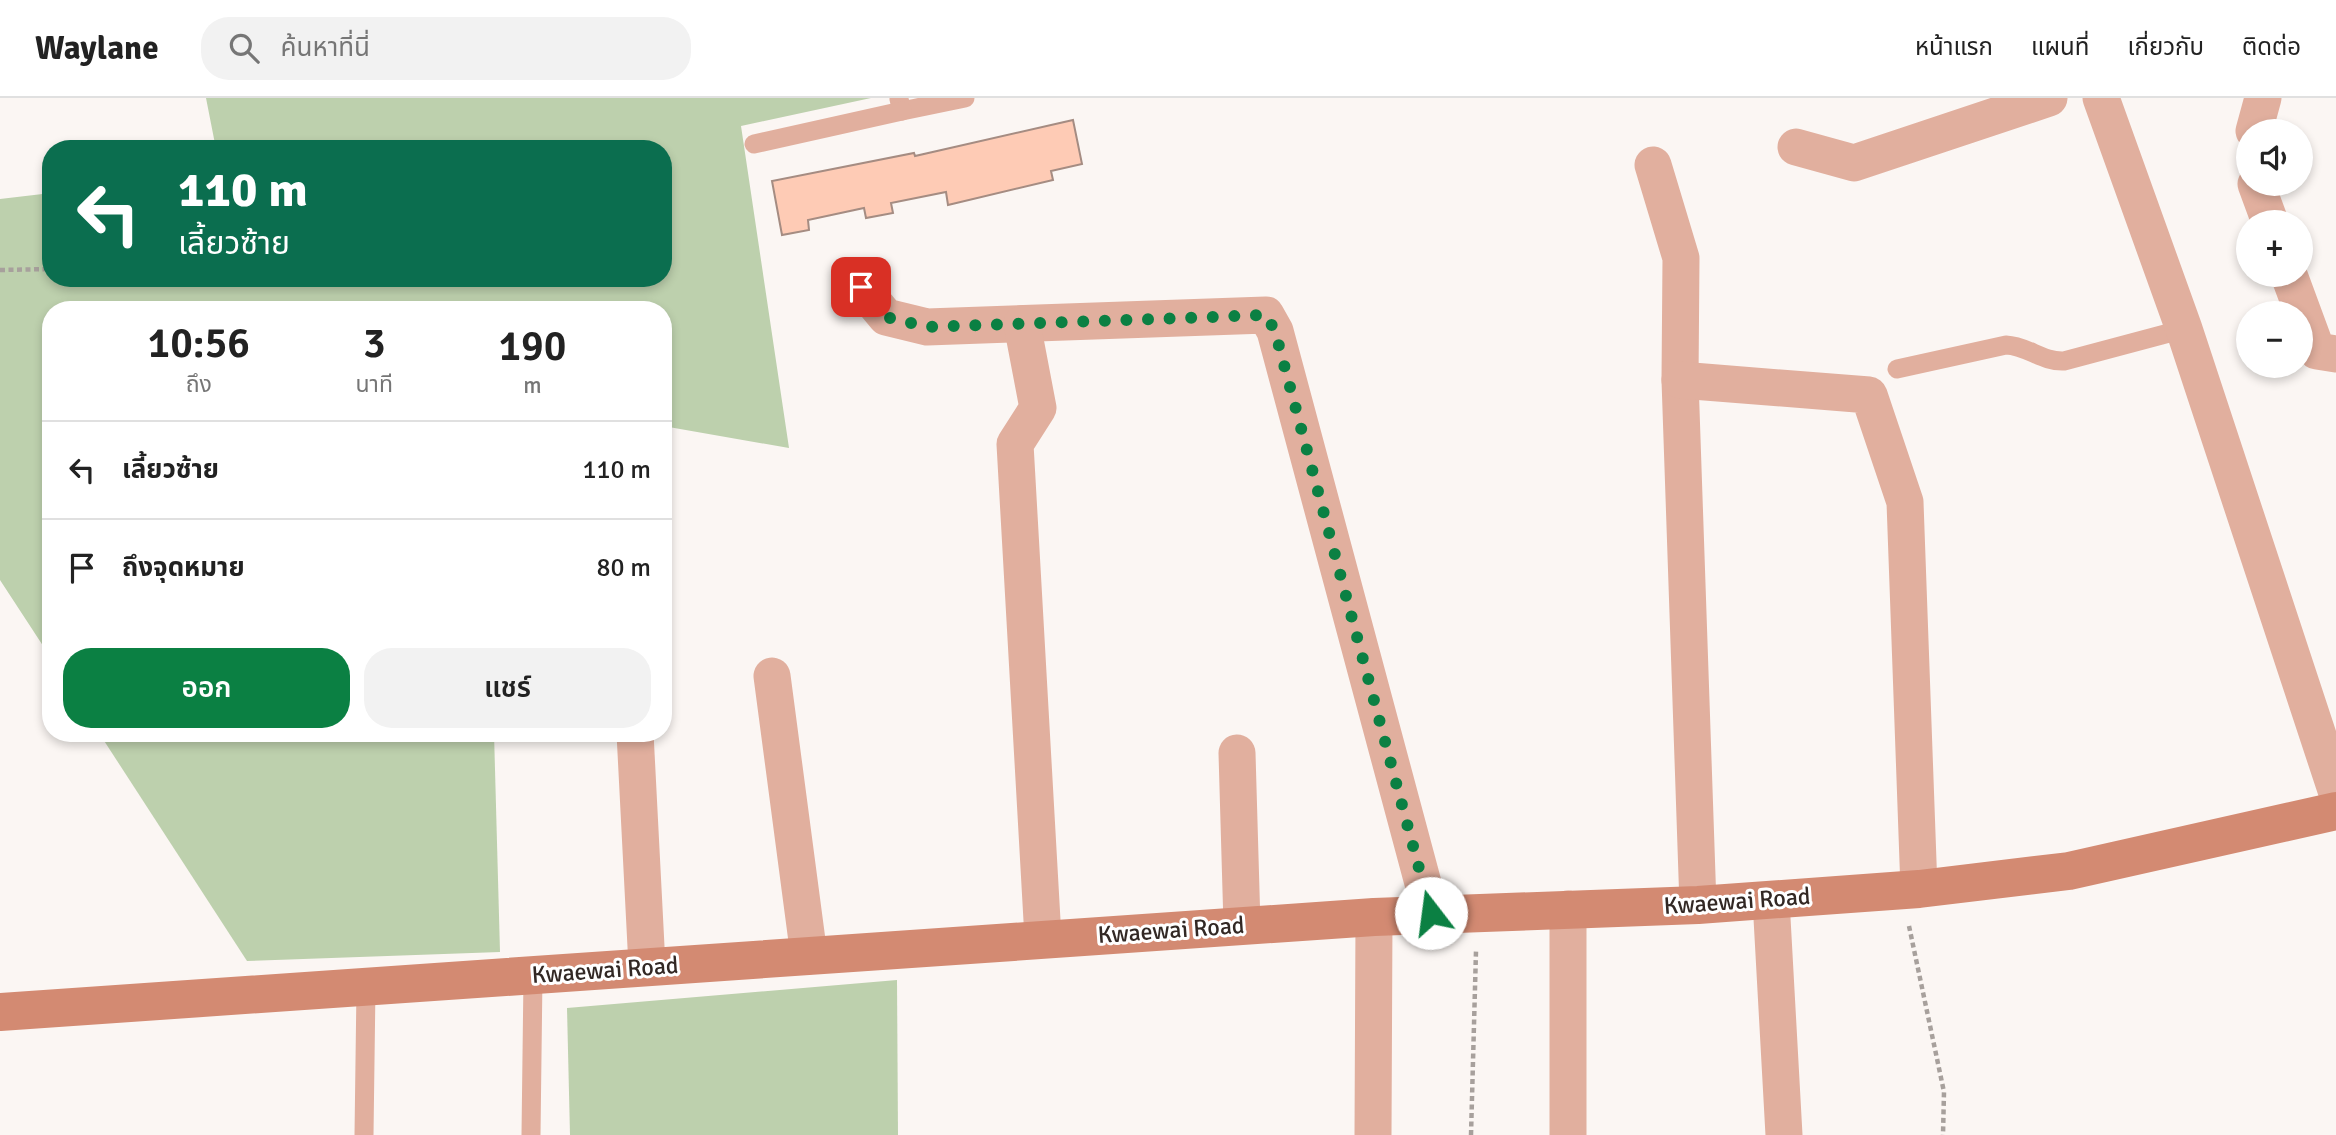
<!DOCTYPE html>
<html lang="th">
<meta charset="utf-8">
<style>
:root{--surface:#fff;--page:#f2f2f2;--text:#222;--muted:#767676;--line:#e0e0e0;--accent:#0b8043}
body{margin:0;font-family:Signika,"Noto Sans Thai",sans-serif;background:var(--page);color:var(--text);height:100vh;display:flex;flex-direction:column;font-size:26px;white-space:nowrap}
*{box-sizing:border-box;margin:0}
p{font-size:23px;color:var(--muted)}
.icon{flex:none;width:38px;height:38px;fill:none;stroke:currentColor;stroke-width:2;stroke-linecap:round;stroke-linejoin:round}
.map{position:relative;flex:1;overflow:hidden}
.side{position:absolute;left:42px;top:203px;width:630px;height:441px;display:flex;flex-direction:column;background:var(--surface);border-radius:28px;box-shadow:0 4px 10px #0003}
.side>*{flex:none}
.banner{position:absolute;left:42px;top:42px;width:630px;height:147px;border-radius:28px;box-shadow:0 4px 10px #0003;background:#0b6e4f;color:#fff;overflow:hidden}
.buttons{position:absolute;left:2236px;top:21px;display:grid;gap:14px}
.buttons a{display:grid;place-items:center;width:77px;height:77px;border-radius:50%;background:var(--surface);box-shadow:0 4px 10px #0003;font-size:35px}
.pin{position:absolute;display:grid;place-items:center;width:60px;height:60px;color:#fff;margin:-30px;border-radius:14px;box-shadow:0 4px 10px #0006}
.me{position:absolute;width:77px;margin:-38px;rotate:345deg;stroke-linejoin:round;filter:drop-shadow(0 0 5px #0008)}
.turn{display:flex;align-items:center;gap:24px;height:147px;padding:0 21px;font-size:32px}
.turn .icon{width:91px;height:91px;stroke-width:2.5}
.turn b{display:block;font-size:49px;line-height:60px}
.eta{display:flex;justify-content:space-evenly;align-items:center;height:119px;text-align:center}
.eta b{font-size:42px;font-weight:600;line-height:49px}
.cta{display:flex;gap:14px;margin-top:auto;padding:14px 21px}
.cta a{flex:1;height:80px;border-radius:28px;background:var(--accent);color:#fff;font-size:28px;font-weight:600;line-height:80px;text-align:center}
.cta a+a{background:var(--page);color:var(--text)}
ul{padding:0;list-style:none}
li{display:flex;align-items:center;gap:21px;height:98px;padding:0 21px;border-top:2px solid var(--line)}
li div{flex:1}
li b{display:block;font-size:26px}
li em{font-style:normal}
header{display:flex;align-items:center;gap:42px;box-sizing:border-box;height:98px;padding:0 35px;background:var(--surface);border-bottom:2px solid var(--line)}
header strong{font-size:33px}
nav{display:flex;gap:38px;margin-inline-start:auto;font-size:24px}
.search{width:490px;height:63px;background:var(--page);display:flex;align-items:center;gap:18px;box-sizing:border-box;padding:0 24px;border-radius:28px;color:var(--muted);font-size:26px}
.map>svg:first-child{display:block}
.green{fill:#bdd0ad}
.building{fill:#fecbb5;stroke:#a58c82;stroke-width:2}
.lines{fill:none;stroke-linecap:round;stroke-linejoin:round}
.path{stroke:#a7a09c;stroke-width:4.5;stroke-dasharray:5 3.5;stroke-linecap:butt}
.lane{stroke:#e1af9e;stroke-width:19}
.street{stroke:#e1af9e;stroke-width:37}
.secondary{stroke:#d38a72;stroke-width:38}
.route{stroke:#0b8043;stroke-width:12;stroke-dasharray:0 21.6}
.labels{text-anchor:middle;stroke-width:6;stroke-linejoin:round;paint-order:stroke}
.street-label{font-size:24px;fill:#322824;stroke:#fff}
</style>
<header>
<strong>Waylane</strong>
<div class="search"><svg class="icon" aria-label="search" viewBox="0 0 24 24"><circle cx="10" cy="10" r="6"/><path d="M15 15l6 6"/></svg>ค้นหาที่นี่</div>
<nav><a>หน้าแรก</a><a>แผนที่</a><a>เกี่ยวกับ</a><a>ติดต่อ</a></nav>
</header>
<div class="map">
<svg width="2336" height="1037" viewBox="0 0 2336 1037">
<rect width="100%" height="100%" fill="#fbf6f3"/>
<!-- green -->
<g class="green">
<path d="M206 0H871L741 28 789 350 663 328V212H51V560L0 482V101L51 95V180H663V51H216Z"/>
<path d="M99 635H494L500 854 247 863Z"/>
<path d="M897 882 898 1037H570L567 910Z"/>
</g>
<!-- building -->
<path class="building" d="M1073 22 1082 66 1051 73 1053 82 948 107 946 94 891 105 893 115 866 120 864 110 808 122 809 132 782 137 772 83 914 55 915 58Z"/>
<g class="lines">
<!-- path -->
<g class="path">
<path d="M0 172 51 171"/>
<path d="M1909 828 1944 994 1943 1037"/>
<path d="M1471 1037 1476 853"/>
</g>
<!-- lane -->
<g class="lane">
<path d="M899 1 902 13 965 0"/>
<path d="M754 46 902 13"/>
<path d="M1897 271 2006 247C2028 248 2042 264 2064 263L2184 231"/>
<path d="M364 1037 366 889"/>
<path d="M531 1037 533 878"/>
</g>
<!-- street -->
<g class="street">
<path d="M2101 0 2184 231 2336 692"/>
<path d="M2254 33 2263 0"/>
<path d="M1796 49 1854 65 2049 0"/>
<path d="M1653 67 1681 160 1680 282 1698 807"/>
<path d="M2256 86 2270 124"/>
<path d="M2289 177 2317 253 2336 256"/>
<path d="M861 189 886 219 927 229 1266 217 1275 233 1431 815"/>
<path d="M1022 226 1038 310 1015 346 1043 840"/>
<path d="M1680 282 1869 297 1905 404 1919 791"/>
<path d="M772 578 809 858"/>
<path d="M635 635 647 868"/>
<path d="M1237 655 1242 827"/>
<path d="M1771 802 1784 1037"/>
<path d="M1373 1037 1374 819"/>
<path d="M1568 1037V811"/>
</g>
<!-- secondary -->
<path class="secondary" d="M0 914 1374 819 1698 807 1919 791 2069 773 2336 713"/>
</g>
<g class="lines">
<!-- route -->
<path class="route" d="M861 189 886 219 927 229 1266 217 1275 233 1431 815"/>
</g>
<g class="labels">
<!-- street labels -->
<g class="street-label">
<text transform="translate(1737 803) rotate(-4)" y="8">Kwaewai Road</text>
<text transform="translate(1171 832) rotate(-4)" y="8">Kwaewai Road</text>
<text transform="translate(605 872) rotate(-4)" y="8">Kwaewai Road</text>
</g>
</g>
</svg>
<div class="buttons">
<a><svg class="icon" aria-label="sound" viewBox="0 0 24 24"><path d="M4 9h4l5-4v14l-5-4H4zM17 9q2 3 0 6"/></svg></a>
<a>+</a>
<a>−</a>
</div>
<div class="pin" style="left:861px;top:189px;background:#d93025"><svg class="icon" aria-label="arrive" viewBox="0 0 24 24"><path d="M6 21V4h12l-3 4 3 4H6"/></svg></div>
<svg class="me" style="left:1431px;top:815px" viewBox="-20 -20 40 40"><circle r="19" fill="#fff"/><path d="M0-13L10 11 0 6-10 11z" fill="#0b8043"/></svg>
<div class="banner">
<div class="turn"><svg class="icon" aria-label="left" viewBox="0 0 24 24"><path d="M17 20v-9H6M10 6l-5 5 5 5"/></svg><div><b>110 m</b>เลี้ยวซ้าย</div></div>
</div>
<section class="side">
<div class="eta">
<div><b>10:56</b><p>ถึง</p></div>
<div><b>3</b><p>นาที</p></div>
<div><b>190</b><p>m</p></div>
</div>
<ul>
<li><svg class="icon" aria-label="left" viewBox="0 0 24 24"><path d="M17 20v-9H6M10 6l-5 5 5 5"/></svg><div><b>เลี้ยวซ้าย</b></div><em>110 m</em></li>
<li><svg class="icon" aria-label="arrive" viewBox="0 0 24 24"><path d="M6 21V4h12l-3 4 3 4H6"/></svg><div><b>ถึงจุดหมาย</b></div><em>80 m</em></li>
</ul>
<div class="cta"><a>ออก</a><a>แชร์</a></div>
</section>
</div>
